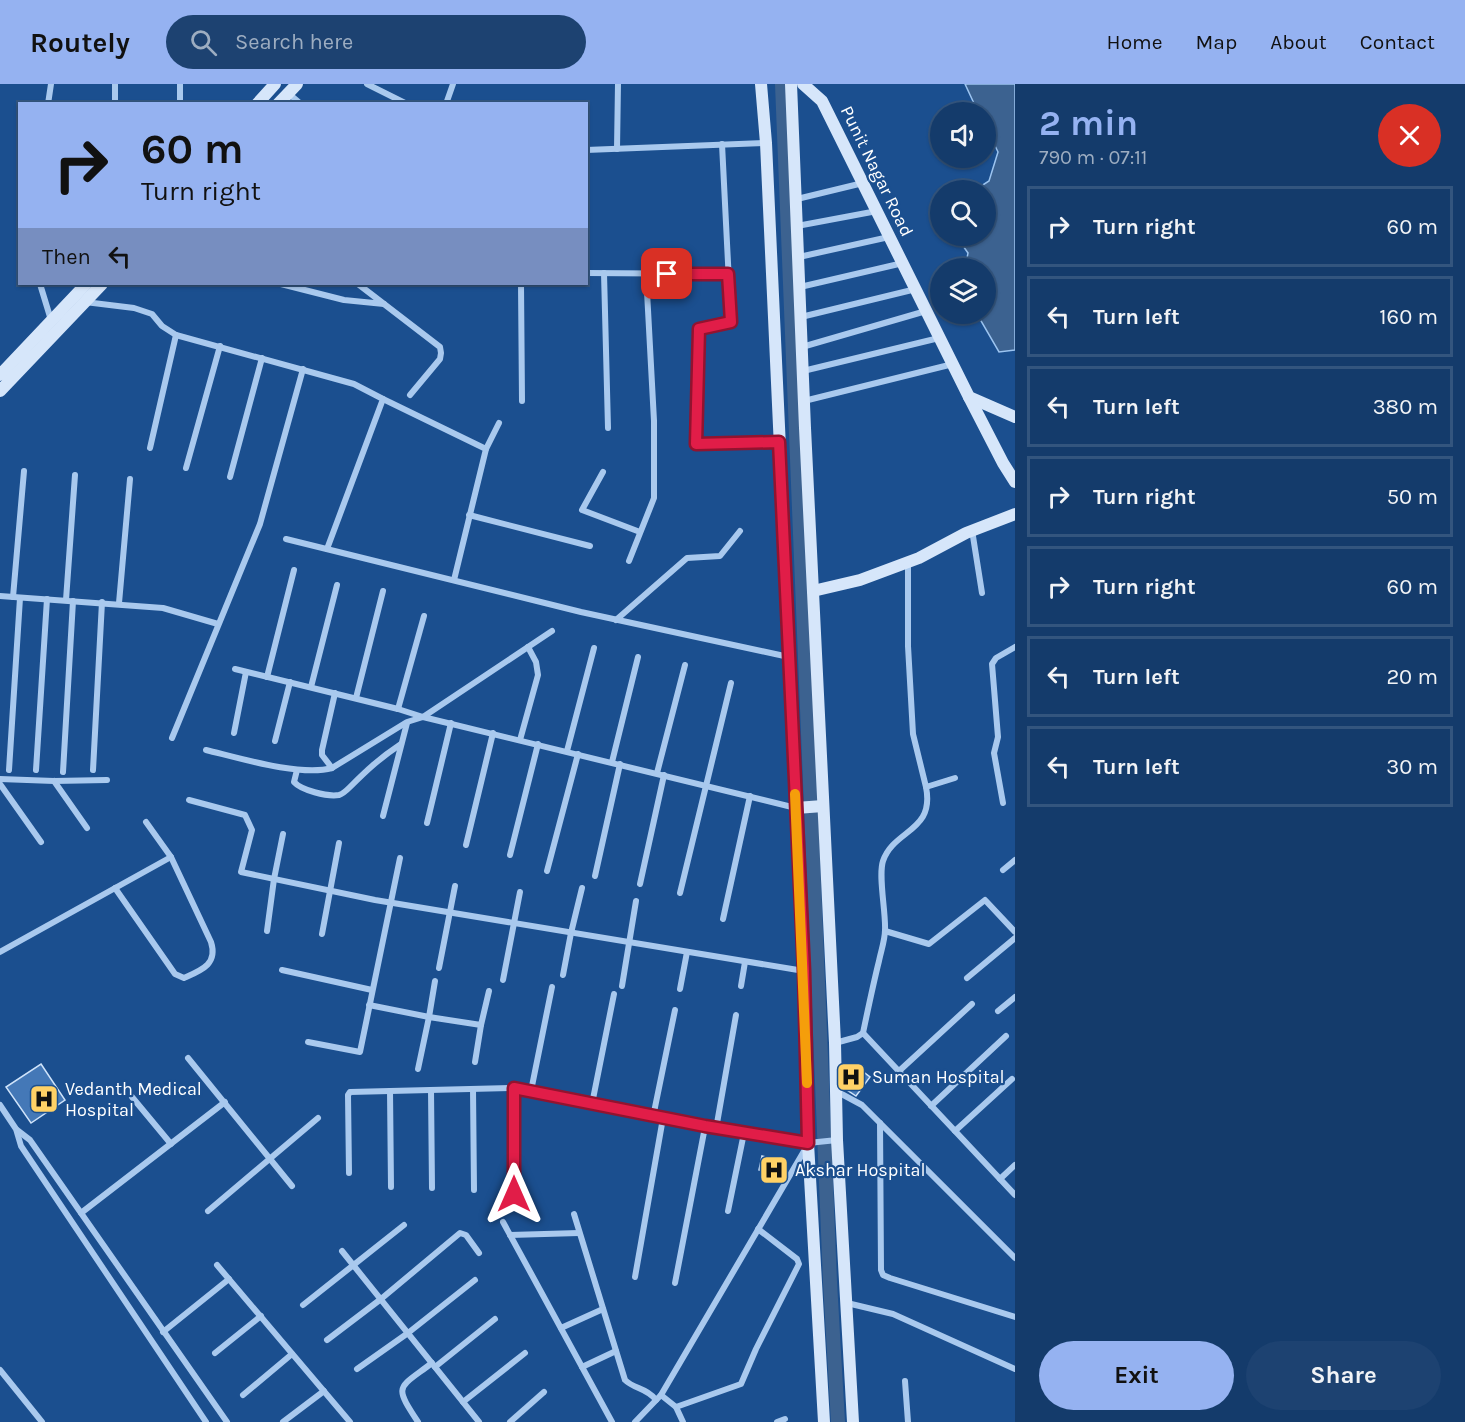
<!DOCTYPE html>
<meta charset="utf-8">
<style>
:root{--surface:#143b6b;--page:#1d4271;--text:#f1f3f6;--muted:#9dadc1;--line:#33557e;--accent:#95b2f1}
body{margin:0;font-family:Karla,sans-serif;background:var(--page);color:var(--text);height:100vh;display:flex;flex-direction:column;font-size:22px;white-space:nowrap}
*{box-sizing:border-box;margin:0}
p{font-size:20px;color:var(--muted)}
.icon{flex:none;width:33px;height:33px;fill:none;stroke:currentColor;stroke-width:2;stroke-linecap:round;stroke-linejoin:round}
.map{position:relative;flex:1;overflow:hidden}
.sheet{display:flex;flex-direction:column;background:var(--surface);width:450px}
.sheet>*{flex:none}
.banner{position:absolute;left:18px;top:18px;width:570px;height:183px;border-radius:0px;box-shadow:0 2px 4px #0004,0 0 0 2px var(--line);background:#95b2f1;color:#111;overflow:hidden}
.tools{position:absolute;left:930px;top:18px;display:grid;gap:12px}
.tools a{display:grid;place-items:center;width:66px;height:66px;border-radius:50%;background:var(--surface);box-shadow:0 2px 4px #0004,0 0 0 2px var(--line);font-size:30px}
.pin{position:absolute;display:grid;place-items:center;width:51px;height:51px;color:#fff;margin:-26px;border-radius:12px;box-shadow:0 3px 9px #0006}
.me{position:absolute;width:66px;margin:-33px;rotate:0deg;stroke-linejoin:round;filter:drop-shadow(0 0 4px #0008)}
.turn{display:flex;align-items:center;gap:21px;height:126px;padding:0 24px;font-size:27px}
.turn .icon{width:78px;height:78px;stroke-width:2.5}
.turn b{display:block;font-size:42px;line-height:51px}
.then{display:flex;align-items:center;height:57px;padding:0 24px;background:#0003;gap:12px;font-size:22px}
.round{display:grid;place-items:center;flex:none;width:63px;height:63px;border-radius:32px;background:var(--page)}
.headline{display:flex;align-items:center;justify-content:space-between;height:102px;padding:0 24px}
h1{font-size:36px;font-weight:700;line-height:45px;color:var(--accent)}
.button{display:flex;gap:12px;margin-top:auto;padding:12px 24px}
.button a{flex:1;height:69px;border-radius:36px;background:var(--accent);color:#111;font-size:24px;font-weight:700;line-height:69px;text-align:center}
.button a+a{background:var(--page);color:var(--text)}
ul{padding:0;list-style:none}
li{display:flex;align-items:center;gap:18px;height:81px;margin:0 12px 9px;padding:0 12px;border:3px solid var(--line);border-radius:0px}
li div{flex:1}
li b{display:block;font-size:22px}
li em{font-style:normal}
header{display:flex;align-items:center;gap:36px;box-sizing:border-box;height:84px;padding:0 30px;background:var(--accent);color:#111}
header strong{font-size:28px}
nav{display:flex;gap:33px;margin-inline-start:auto;font-size:21px}
.search{width:420px;height:54px;background:var(--page);display:flex;align-items:center;gap:15px;box-sizing:border-box;padding:0 21px;border-radius:33px;color:var(--muted);font-size:22px}
main{display:flex;flex:1;min-height:0}
.map>svg:first-child{display:block}
.water{fill:#3c6290;stroke:#9cc4f0;stroke-width:1.5}
.lines{fill:none;stroke-linecap:round;stroke-linejoin:round}
.canal{stroke:#3c6290;stroke-width:14}
.building{fill:#4478b7;stroke:#cfe3fa;stroke-width:1.5}
.street{stroke:#a9c9ee;stroke-width:6}
.secondary{stroke:#d6e6fa;stroke-width:12}
.route-casing{stroke:#92132f;stroke-width:15}
.route{stroke:#e11d48;stroke-width:10}
.slow{stroke:#f59e0b;stroke-width:10}
.labels{text-anchor:middle;stroke-width:4.5;stroke-linejoin:round;paint-order:stroke}
.street-label{font-size:18px;fill:#fff;stroke:#1b4f8f}
.poi-label{font-size:18px;fill:#fff;stroke:#1b4f8f;text-anchor:start}
</style>
<header>
<strong>Routely</strong>
<div class="search"><svg class="icon" aria-label="search" viewBox="0 0 24 24"><circle cx="10" cy="10" r="6"/><path d="M15 15l6 6"/></svg>Search here</div>
<nav><a>Home</a><a>Map</a><a>About</a><a>Contact</a></nav>
</header>
<main>
<div class="map">
<svg width="1015" height="1338" viewBox="0 0 1015 1338">
<rect width="100%" height="100%" fill="#1b4f8f"/>
<!-- water -->
<path class="water" d="M965 0H1015V266L999 268 977 230H986V184H965L968 169 956 152H986V106H975L989 97 998 68 986 43V28H978Z"/>
<g class="lines">
<!-- canal -->
<path class="canal" d="M782 0 830 1198 838 1338"/>
</g>
<!-- building -->
<g class="building">
<path d="M41 980 65 1016 31 1039 6 1003Z"/>
<path d="M853 980 870 993 856 1012 844 1004V993Z"/>
<path d="M762 1072 778 1076 775 1089 759 1086Z"/>
</g>
<g class="lines">
<!-- street -->
<g class="street">
<path d="M367 0 407 20"/>
<path d="M288 9 301 20"/>
<path d="M48 20 51 0"/>
<path d="M115 20V0"/>
<path d="M180 20V0"/>
<path d="M446 20 453 0"/>
<path d="M722 60 731 238 699 245 696 360 779 358"/>
<path d="M617 65 618 0"/>
<path d="M586 66 766 59"/>
<path d="M797 115 863 99"/>
<path d="M797 142 877 127"/>
<path d="M799 173 889 153"/>
<path d="M586 189 728 190"/>
<path d="M604 189 608 344"/>
<path d="M40 200 51 236"/>
<path d="M281 200 344 216 384 220"/>
<path d="M358 200 440 263 441 269 440 275 410 311"/>
<path d="M460 200H461"/>
<path d="M521 200 522 317"/>
<path d="M800 203 903 179"/>
<path d="M85 218 134 224 152 230 162 242 176 251 354 300 383 315 327 465"/>
<path d="M801 233 916 205"/>
<path d="M802 263 926 227"/>
<path d="M803 287 939 254"/>
<path d="M383 315 486 365 454 496"/>
<path d="M804 317 953 280"/>
<path d="M150 364 176 251"/>
<path d="M486 365 499 339"/>
<path d="M186 384 220 262"/>
<path d="M603 388 582 426 640 448"/>
<path d="M230 393 262 274"/>
<path d="M469 431 590 462"/>
<path d="M972 446 982 509"/>
<path d="M286 455 581 528 789 573"/>
<path d="M629 477 654 414V337L646 189"/>
<path d="M908 479V562L913 650 926 703 955 694"/>
<path d="M0 512 163 524 218 540"/>
<path d="M13 513 24 387"/>
<path d="M66 516 75 391"/>
<path d="M119 519 130 395"/>
<path d="M616 536 687 474 720 472 740 447"/>
<path d="M235 585 398 625 423 633 552 547"/>
<path d="M267 593 294 486"/>
<path d="M311 603 337 501"/>
<path d="M356 614 383 507"/>
<path d="M398 625 424 532"/>
<path d="M234 649 246 588"/>
<path d="M172 654 260 440 303 285"/>
<path d="M520 656 538 591 536 578 528 563"/>
<path d="M275 657 290 598"/>
<path d="M206 666C239 674 301 693 332 684L407 638 423 633 796 724"/>
<path d="M567 667 594 564"/>
<path d="M612 678 638 573"/>
<path d="M332 684 322 671V666L335 609"/>
<path d="M9 686 20 514"/>
<path d="M36 686 47 515"/>
<path d="M93 686 102 518"/>
<path d="M297 686 294 698C301 706 327 713 339 711 343 710 347 706 350 703 368 685 380 674 401 660"/>
<path d="M63 688 73 517"/>
<path d="M657 689 685 581"/>
<path d="M0 695 54 697 107 696"/>
<path d="M54 697 87 744"/>
<path d="M0 700 41 758"/>
<path d="M189 716 245 731 252 746 241 788 375 816 804 887"/>
<path d="M1003 719 994 669 998 653 992 580 996 574 1015 563"/>
<path d="M383 732 407 639"/>
<path d="M427 739 451 639"/>
<path d="M466 761 493 649"/>
<path d="M510 771 538 660"/>
<path d="M1003 786 1015 776"/>
<path d="M547 787 578 670"/>
<path d="M595 792 620 680"/>
<path d="M640 800 664 691"/>
<path d="M115 804 175 890 184 894C202 886 218 880 211 858L171 773 146 738"/>
<path d="M680 809 731 599"/>
<path d="M723 835 750 712"/>
<path d="M267 847 274 795 283 750"/>
<path d="M885 847 929 860 985 816 1015 848"/>
<path d="M322 850 339 759"/>
<path d="M0 868 171 773"/>
<path d="M439 884 455 802"/>
<path d="M282 886 372 906"/>
<path d="M563 891 571 849 582 804"/>
<path d="M967 894 1015 854"/>
<path d="M503 896 520 808"/>
<path d="M622 902 636 817"/>
<path d="M741 902 745 878"/>
<path d="M680 905 687 868"/>
<path d="M369 921 429 933 435 897"/>
<path d="M998 927 1015 913"/>
<path d="M863 949C868 925 873 901 879 877 881 867 885 856 885 846 886 828 878 792 883 777 894 745 935 748 926 703"/>
<path d="M308 958 360 968 400 774"/>
<path d="M835 959 857 953 863 949 1015 1111"/>
<path d="M188 974 292 1102"/>
<path d="M475 978 481 941"/>
<path d="M418 985 429 933 481 941 489 907"/>
<path d="M898 988 972 920"/>
<path d="M514 1004V1110"/>
<path d="M473 1005 474 1106"/>
<path d="M431 1006 432 1104"/>
<path d="M390 1007 391 1103"/>
<path d="M531 1007 552 903"/>
<path d="M836 1007 862 1021 1015 1174"/>
<path d="M132 1013 171 1060"/>
<path d="M592 1020 614 910"/>
<path d="M0 1021 16 1045 21 1062 206 1338"/>
<path d="M931 1022 1006 952"/>
<path d="M653 1033 675 926"/>
<path d="M880 1039 881 1186 883 1191 890 1194 1015 1233"/>
<path d="M716 1045 736 931"/>
<path d="M17 1046 30 1056 227 1338"/>
<path d="M955 1047 1012 995"/>
<path d="M349 1089 348 1011 350 1008 514 1004 716 1045 808 1059 837 1056"/>
<path d="M1000 1095 1015 1081"/>
<path d="M208 1127 318 1034"/>
<path d="M728 1127 744 1049"/>
<path d="M81 1129 225 1018"/>
<path d="M574 1130 625 1296C634 1305 647 1304 656 1316"/>
<path d="M503 1138 612 1338"/>
<path d="M510 1151 579 1149"/>
<path d="M342 1167 479 1338"/>
<path d="M217 1181 350 1338"/>
<path d="M635 1193 663 1034"/>
<path d="M675 1199 705 1043"/>
<path d="M847 1219 893 1230 1015 1285"/>
<path d="M303 1221 404 1141"/>
<path d="M561 1244 603 1225"/>
<path d="M163 1248 229 1195"/>
<path d="M327 1256 381 1215 460 1149 466 1151 479 1169"/>
<path d="M215 1269 261 1232"/>
<path d="M435 1283 495 1235"/>
<path d="M582 1283 616 1267"/>
<path d="M357 1285 408 1249 475 1196"/>
<path d="M0 1286 42 1338"/>
<path d="M905 1297 908 1338"/>
<path d="M243 1311 292 1270"/>
<path d="M661 1311 676 1323 683 1338"/>
<path d="M463 1318 525 1269"/>
<path d="M676 1323 741 1300 756 1265 799 1180 797 1175 758 1145"/>
<path d="M283 1338 324 1307"/>
<path d="M418 1338C393 1300 398 1305 432 1279"/>
<path d="M510 1338 544 1308"/>
<path d="M635 1338 661 1311 807 1062"/>
<path d="M777 1338 785 1335"/>
</g>
<!-- secondary -->
<g class="secondary">
<path d="M761 0 766 59 804 887 808 1059 824 1338"/>
<path d="M791 0 805 344 835 959 837 1056 853 1338"/>
<path d="M803 0 822 17 969 313 1015 333"/>
<path d="M257 20 275 0"/>
<path d="M278 20 297 0"/>
<path d="M0 291 86 200"/>
<path d="M0 307 102 200"/>
<path d="M969 313 1003 379 1015 398"/>
<path d="M813 507 860 496 919 474 966 449 1015 430"/>
<path d="M796 724 823 722"/>
</g>
</g>
<g class="lines">
<!-- route casing -->
<g class="route-casing">
<path id="route" d="M514 1110V1004L705 1042 808 1059 804 887 779 358 696 360 699 245 731 238 728 190H667"/>
</g>
<!-- route -->
<use href="#route" class="route"/>
<!-- slow -->
<path class="slow" d="M795 710 807 999"/>
</g>
<!-- icons -->
<defs>
<g id="hospital-square" transform="scale(1.5)"><rect x="-9" y="-9" width="18" height="18" rx="4" fill="#ffd166" stroke="#1b4f8f"/><path d="M-5-5h3v3.5h4V-5h3V5h-3V1.5h-4V5h-3Z" fill="#111"/></g>
</defs>
<g fill-rule="evenodd">
<use href="#hospital-square" x="851" y="993"/>
<use href="#hospital-square" x="44" y="1015"/>
<use href="#hospital-square" x="774" y="1086"/>
</g>
<g class="labels">
<!-- street labels -->
<g class="street-label">
<text transform="translate(877 87) rotate(64)" y="6">Punit Nagar Road</text>
</g>
<!-- poi labels -->
<g class="poi-label">
<text x="872" y="999">Suman Hospital</text>
<text x="65" y="1011">Vedanth Medical<tspan x="65" dy="21">Hospital</tspan></text>
<text x="795" y="1092">Akshar Hospital</text>
</g>
</g>
</svg>
<div class="tools">
<a><svg class="icon" aria-label="sound" viewBox="0 0 24 24"><path d="M4 9h4l5-4v14l-5-4H4zM17 9q2 3 0 6"/></svg></a>
<a><svg class="icon" aria-label="search" viewBox="0 0 24 24"><circle cx="10" cy="10" r="6"/><path d="M15 15l6 6"/></svg></a>
<a><svg class="icon" aria-label="layers" viewBox="0 0 24 24"><path d="M12 4l9 5-9 5-9-5zM3 14l9 5 9-5"/></svg></a>
</div>
<div class="pin" style="left:667px;top:190px;background:#d93025"><svg class="icon" aria-label="arrive" viewBox="0 0 24 24"><path d="M6 21V4h12l-3 4 3 4H6"/></svg></div>
<svg class="me" style="left:514px;top:1110px" viewBox="-20 -20 40 40"><path d="M0-17L14 15 0 8-14 15z" fill="#e11d48" stroke="#fff" stroke-width="4"/></svg>
<div class="banner">
<div class="turn"><svg class="icon" aria-label="right" viewBox="0 0 24 24"><path d="M7 20v-9h11M14 6l5 5-5 5"/></svg><div><b>60 m</b>Turn right</div></div>
<div class="then">Then<svg class="icon" aria-label="left" viewBox="0 0 24 24"><path d="M17 20v-9H6M10 6l-5 5 5 5"/></svg></div>
</div>
</div>
<section class="sheet">
<div class="headline"><div><h1>2 min</h1><p>790 m · 07:11</p></div><a class="round" style="background:#d93025;color:#fff"><svg class="icon" aria-label="close" viewBox="0 0 24 24"><path d="M6 6l12 12M18 6L6 18"/></svg></a></div>
<ul>
<li><svg class="icon" aria-label="right" viewBox="0 0 24 24"><path d="M7 20v-9h11M14 6l5 5-5 5"/></svg><div><b>Turn right</b></div><em>60 m</em></li>
<li><svg class="icon" aria-label="left" viewBox="0 0 24 24"><path d="M17 20v-9H6M10 6l-5 5 5 5"/></svg><div><b>Turn left</b></div><em>160 m</em></li>
<li><svg class="icon" aria-label="left" viewBox="0 0 24 24"><path d="M17 20v-9H6M10 6l-5 5 5 5"/></svg><div><b>Turn left</b></div><em>380 m</em></li>
<li><svg class="icon" aria-label="right" viewBox="0 0 24 24"><path d="M7 20v-9h11M14 6l5 5-5 5"/></svg><div><b>Turn right</b></div><em>50 m</em></li>
<li><svg class="icon" aria-label="right" viewBox="0 0 24 24"><path d="M7 20v-9h11M14 6l5 5-5 5"/></svg><div><b>Turn right</b></div><em>60 m</em></li>
<li><svg class="icon" aria-label="left" viewBox="0 0 24 24"><path d="M17 20v-9H6M10 6l-5 5 5 5"/></svg><div><b>Turn left</b></div><em>20 m</em></li>
<li><svg class="icon" aria-label="left" viewBox="0 0 24 24"><path d="M17 20v-9H6M10 6l-5 5 5 5"/></svg><div><b>Turn left</b></div><em>30 m</em></li>
</ul>
<div class="button"><a>Exit</a><a>Share</a></div>
</section>
</main>
